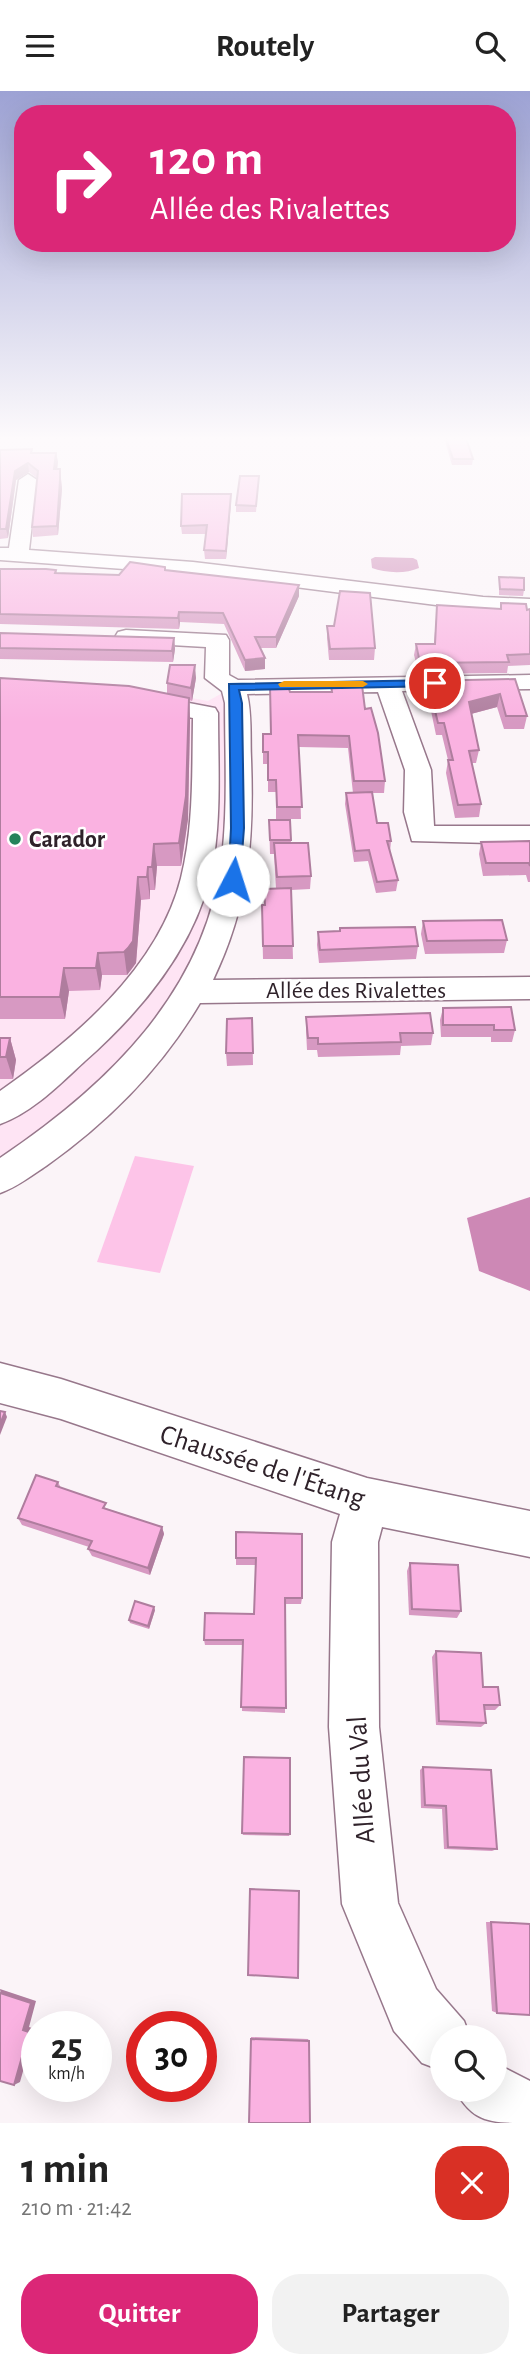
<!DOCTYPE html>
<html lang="fr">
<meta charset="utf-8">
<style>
:root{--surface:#fff;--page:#f2f2f2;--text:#222;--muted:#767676;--accent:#db2777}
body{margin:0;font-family:"Alegreya Sans",sans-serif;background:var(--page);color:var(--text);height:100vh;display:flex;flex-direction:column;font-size:26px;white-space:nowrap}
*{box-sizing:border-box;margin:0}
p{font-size:23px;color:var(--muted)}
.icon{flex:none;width:38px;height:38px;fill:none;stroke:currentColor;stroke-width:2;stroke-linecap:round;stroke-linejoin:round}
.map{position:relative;height:2032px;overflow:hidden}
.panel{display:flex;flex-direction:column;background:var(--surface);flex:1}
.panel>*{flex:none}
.hud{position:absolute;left:14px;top:14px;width:502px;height:147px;border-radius:28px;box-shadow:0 7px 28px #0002;background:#db2777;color:#fff;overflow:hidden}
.fabs{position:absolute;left:430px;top:1934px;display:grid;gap:14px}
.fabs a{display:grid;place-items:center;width:77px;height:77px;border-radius:50%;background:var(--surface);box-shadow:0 7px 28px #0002;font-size:35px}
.speed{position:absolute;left:21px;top:1920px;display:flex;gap:14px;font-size:35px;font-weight:700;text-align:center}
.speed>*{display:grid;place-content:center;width:91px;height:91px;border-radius:50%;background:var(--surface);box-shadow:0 7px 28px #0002;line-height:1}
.speed small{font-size:18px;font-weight:400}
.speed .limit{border:10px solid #d22;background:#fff;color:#111}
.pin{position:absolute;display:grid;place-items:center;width:60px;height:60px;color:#fff;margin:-30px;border:4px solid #fff;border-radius:50%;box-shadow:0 2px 7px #0007}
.me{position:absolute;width:77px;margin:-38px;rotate:5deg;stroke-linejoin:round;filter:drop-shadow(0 0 5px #0008)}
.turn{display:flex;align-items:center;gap:24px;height:147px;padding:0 21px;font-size:32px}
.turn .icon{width:91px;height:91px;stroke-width:2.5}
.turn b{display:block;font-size:49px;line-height:60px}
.round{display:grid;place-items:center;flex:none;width:74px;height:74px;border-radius:28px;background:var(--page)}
.head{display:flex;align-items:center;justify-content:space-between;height:119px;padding:0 21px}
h1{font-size:42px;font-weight:600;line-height:52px}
.cta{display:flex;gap:14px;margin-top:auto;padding:14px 21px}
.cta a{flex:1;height:80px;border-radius:28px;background:var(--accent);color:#fff;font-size:28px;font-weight:600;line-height:80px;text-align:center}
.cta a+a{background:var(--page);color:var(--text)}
header{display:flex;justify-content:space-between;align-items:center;height:91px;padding:0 21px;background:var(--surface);font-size:32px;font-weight:600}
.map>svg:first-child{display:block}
.built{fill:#fee4f4}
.green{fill:#fdc4e8}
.water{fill:#cd88b5}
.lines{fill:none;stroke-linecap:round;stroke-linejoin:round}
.minor-casing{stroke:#97778b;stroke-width:3}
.minor{fill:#fff;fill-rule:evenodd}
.wall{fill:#d799c2}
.shaded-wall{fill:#af7d9e}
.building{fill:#fab2e1;stroke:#af7d9e;stroke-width:2}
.route{fill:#1a73e8;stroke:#114b97;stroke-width:2}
.slow{fill:#f59e0b}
.poi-dot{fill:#24835b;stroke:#fff;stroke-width:2.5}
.labels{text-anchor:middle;stroke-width:5;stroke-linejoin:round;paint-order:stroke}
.poi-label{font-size:24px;font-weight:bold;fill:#2f222a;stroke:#fff;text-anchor:start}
.street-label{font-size:24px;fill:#2f222a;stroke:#fff}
.near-street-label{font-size:28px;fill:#2f222a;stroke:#fff}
</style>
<header><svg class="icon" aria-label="menu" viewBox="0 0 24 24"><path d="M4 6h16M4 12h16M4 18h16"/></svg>Routely<svg class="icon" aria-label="search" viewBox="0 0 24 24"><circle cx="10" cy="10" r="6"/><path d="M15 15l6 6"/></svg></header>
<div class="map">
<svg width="530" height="2032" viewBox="0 0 530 2032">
<rect width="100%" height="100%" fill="#fbf4f8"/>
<!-- built -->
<path class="built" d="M0 588 115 593 208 610 233 596 238 737 192 901 0 1087Z"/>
<!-- green -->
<path class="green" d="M135 1065 194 1075 160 1182 97 1171Z"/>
<!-- water -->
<g class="water">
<path d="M375 466 413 467 417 469 419 477C406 483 385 482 372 477L371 468Z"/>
<path d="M530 1106V1200L479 1180 467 1127Z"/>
</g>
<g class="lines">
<!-- minor casing -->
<g class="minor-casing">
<g id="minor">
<path d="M28 383 37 389 29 459 193 471 483 506 530 508V522L483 520 193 483 0 469V457H9L19 389Z"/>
<path d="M126 539 226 544 229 549V584L238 589 530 584V598L402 600 431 679 434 735H530V753L412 750 404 721 405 679 378 601 247 603C252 623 250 647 251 668 254 750 249 814 213 889L530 886V908L200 912C161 978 108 1031 46 1075 31 1085 17 1096 0 1102V1067C107 995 206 901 222 766 228 715 225 663 225 612L222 600 205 587 206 556 118 551 115 546 118 541Z"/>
<path d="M142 603 215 617 218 622C218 670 221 719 214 766 202 847 145 917 85 970 61 992 32 1022 0 1033V1000C73 949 158 878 181 787 194 735 192 681 193 627L133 615 130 610 133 605Z"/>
<path d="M0 1272 61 1288 367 1387 530 1420V1466L382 1436 378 1451 379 1636 398 1812 436 1898 464 1930 470 1946H443V1980L422 1972 394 1940 342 1813 329 1636 332 1451 340 1423 61 1328 0 1312Z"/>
<path d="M495 1972 530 1990V2032C491 2032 472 2032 455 1998H495Z"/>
</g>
</g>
<!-- minor -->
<use href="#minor" class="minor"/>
</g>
<!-- wall -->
<g class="wall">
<path d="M444 347H466L473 368 472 374H452Z"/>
<path d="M0 359 32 362H56L58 371 57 378H60L62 398 58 444 33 446 32 436 37 387 29 381 16 389 8 447 0 448Z"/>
<path d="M259 385 256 421H236V414Z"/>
<path d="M231 411 226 468H205L204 459 206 443H182L181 435Z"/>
<path d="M0 478 56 479 57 482 119 484 165 479 299 505 276 557H261L265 578 245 580 224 533 180 531 179 538 0 533Z"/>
<path d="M499 486 524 499 523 505 499 504Z"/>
<path d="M501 512 527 519 530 518V574L508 575 507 582 419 583 414 564 416 553H434L437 514 500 518Z"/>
<path d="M327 535H334L375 557 374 569H329L327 547Z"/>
<path d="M0 542 174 547 175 558 173 571 0 568Z"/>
<path d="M0 587 167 603V592L196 587 192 610 189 609 190 629 188 728 181 775H157L155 799H150V808L141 809 136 872 131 879 127 884H102L100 899 69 900 65 928H0Z"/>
<path d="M515 588 527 625 524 638H504L497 616 471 623 479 659 476 672H472L481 713 479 726 455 727 446 682 448 669 442 644H436L430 615H425L423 602 424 590Z"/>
<path d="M331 594 365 618 385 690 384 702H372L377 732 391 750 390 761 398 789 396 800 376 802 368 770 354 771 345 713 346 702H353L348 657 299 656 301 728H276V701H268V673H263V643H270L290 601H331Z"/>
<path d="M269 729H290L291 752 311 785 310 798 291 799 293 868H263L262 827 276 798 274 763H270Z"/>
<path d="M530 750V791H528L526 784 483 785 479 763 481 751Z"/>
<path d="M423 830 507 849 504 862 425 863 421 843Z"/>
<path d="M339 840 418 855 416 868 319 872 317 854 318 841Z"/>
<path d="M443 917 515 939 512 951H491V946H441L440 929Z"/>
<path d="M306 926 433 942 431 954 401 955 400 964 318 966 317 959H307L306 939Z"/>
<path d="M252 927 253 974 227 975 226 962Z"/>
<path d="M0 947H10L16 969 13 988H0Z"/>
<path d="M58 1391 61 1397 108 1418 162 1436 164 1443 150 1484 92 1465 88 1458 89 1456 22 1434 18 1427Z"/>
<path d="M236 1441 302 1507 301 1513H285V1622L242 1620 243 1554H205L204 1549 254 1523 256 1474H236Z"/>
<path d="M410 1472 461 1520 457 1527 409 1524 407 1480Z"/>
<path d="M155 1519 149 1538 130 1532 129 1529Z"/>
<path d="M436 1560 483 1596 500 1614 495 1619H485L486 1632 481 1636 436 1634 432 1566Z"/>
<path d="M423 1676 497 1758 492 1760 444 1758 442 1718 421 1717 420 1679Z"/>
<path d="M242 1742 290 1743 289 1745 243 1744Z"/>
<path d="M486 1831H491L497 1922 492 1920Z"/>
<path d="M251 1946 308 1948 309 1950 249 2032Z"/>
</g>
<!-- shaded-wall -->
<g class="shaded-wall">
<path d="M56 362 58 371 56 387 54 378Z"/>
<path d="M28 372 29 381 16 389 8 447 6 438 15 380Z"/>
<path d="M60 378 62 398 58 444 57 435Z"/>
<path d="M231 403V411L226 468V460Z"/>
<path d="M299 494V505L276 557V546Z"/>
<path d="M179 521 180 531 179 538 178 527Z"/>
<path d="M174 547 175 558 173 571 172 560Z"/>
<path d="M265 567V578L245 580V569Z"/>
<path d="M195 574 196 587 192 610 191 597Z"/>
<path d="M500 603 497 616 467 624 469 611Z"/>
<path d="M189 607 190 629 188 728 181 775 179 752Z"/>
<path d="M154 753 157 775 155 799 152 776Z"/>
<path d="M148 776 150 799V808L147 786Z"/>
<path d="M138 786 141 809 136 872 127 884 124 861Z"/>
<path d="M98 862 102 884 100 899 96 877Z"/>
<path d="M64 877 69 900 65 928 60 906Z"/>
<path d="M10 947 16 969 13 988 6 966Z"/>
<path d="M5 1321 7 1326 0 1344V1333Z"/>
<path d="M162 1436 164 1443 150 1484 148 1477Z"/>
<path d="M154 1516 155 1519 149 1538 148 1535Z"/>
<path d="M0 1898 36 1910 29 1936 35 1938 20 1991 14 1994Z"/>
</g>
<!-- building -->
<g class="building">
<path d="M446 347H466L473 368H453Z"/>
<path d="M32 358 31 362H56L54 378H60V389L57 435 32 436 38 380 28 372 15 380 6 438H0V359Z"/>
<path d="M240 385H259L256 415 236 414Z"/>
<path d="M182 403H231L226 460 204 459 207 434 181 435Z"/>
<path d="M130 471 165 476V479L299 494 276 546H255L265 567 245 569 223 522 179 521 178 527 0 523V478H46L56 479 55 482 119 484Z"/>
<path d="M499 486 524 487V499L500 498Z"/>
<path d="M340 500 370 502 375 557 330 558 327 535H334Z"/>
<path d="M501 512 526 513 527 519 530 518V563L507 564 509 571 420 572 416 553H435L437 514 501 518Z"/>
<path d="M0 542 174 547 172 560 0 557Z"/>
<path d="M170 574H195L191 597 167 592Z"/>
<path d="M0 587 129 595 189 607 186 705 179 752 154 753 152 776H148L147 786H138L133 850 128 857 124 861 98 862 96 877H64L60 906H0Z"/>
<path d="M515 588 527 625H506L500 603 469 611 479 659 469 660 481 713 458 714 448 669H453L444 632H438L431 603H427L424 590Z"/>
<path d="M331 594H362L365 618 371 617 378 642 385 690H354L349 645 298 644 302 716H277L276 689H268V661H263V643H271L270 595H288L290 601H332Z"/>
<path d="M372 701 377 732H388L391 750H387L398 789 377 791 369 759 355 760 346 702Z"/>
<path d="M269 729H290L291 749H270Z"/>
<path d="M530 750V775L529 772H486L481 751Z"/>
<path d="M274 752H308L311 785 277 786Z"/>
<path d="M291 797 293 855H263L262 814H265L264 798Z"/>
<path d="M502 829 507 849 427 850 423 830Z"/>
<path d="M415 836 418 855 320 859 318 841 340 840V837Z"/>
<path d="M511 916 515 939H494V934H443V917Z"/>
<path d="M430 922 433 942H400L401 951 318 953V947H308L306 926Z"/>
<path d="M252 927 253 962H226L227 928Z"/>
<path d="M0 947H10L6 966H0Z"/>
<path d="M0 1320 5 1321 0 1333Z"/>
<path d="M36 1384 58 1391 56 1395 106 1412 103 1417 162 1436 148 1477 88 1458 92 1450 18 1427Z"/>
<path d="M236 1441 302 1443V1507H285L286 1617 241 1616 243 1549H204L205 1522 254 1523 256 1467H236Z"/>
<path d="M410 1472 458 1474 461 1520 412 1518Z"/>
<path d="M135 1510 154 1516 148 1535 129 1529Z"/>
<path d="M436 1560 481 1562 483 1596H498L500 1614H484L486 1632 439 1630Z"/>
<path d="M244 1666 290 1667V1743L242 1742Z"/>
<path d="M423 1676 491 1679 497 1758 448 1756 446 1715 425 1714Z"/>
<path d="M250 1798 299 1800 298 1887 248 1884Z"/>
<path d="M491 1831 530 1833V1924L497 1922Z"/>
<path d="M0 1902 31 1912 23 1939 29 1941 14 1994 0 1990Z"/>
<path d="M251 1948 309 1950 310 2032H249Z"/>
</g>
<!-- sky -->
<linearGradient id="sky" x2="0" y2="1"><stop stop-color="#9da2d4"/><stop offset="0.55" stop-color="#fdfafc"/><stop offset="1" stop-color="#fdfafc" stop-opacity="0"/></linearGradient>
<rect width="530" height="632" fill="url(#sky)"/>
<!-- route -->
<path class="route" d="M435 589 439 590V595L239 599 242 612 244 737 240 789 238 792H228L231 737 229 593Z"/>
<!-- slow -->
<path class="slow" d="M284 590H363L368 593 363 596H280L278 593Z"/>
<!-- markers -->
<circle class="poi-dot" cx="15" cy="748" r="7"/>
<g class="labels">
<!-- poi labels -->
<g class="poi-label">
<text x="29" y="756">Carador</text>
</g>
<!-- street labels -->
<g class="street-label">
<text x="356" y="907">Allée des Rivalettes</text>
</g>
<!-- near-street labels -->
<g class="near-street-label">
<text transform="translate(263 1374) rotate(18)" y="10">Chaussée de l'Étang</text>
<text transform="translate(360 1689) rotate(-94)" y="10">Allée du Val</text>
</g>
</g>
</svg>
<div class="fabs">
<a><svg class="icon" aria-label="search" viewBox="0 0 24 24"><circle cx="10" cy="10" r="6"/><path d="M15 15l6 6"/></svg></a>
</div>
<div class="speed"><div>25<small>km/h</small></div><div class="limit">30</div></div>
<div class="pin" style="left:435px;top:592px;background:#d93025"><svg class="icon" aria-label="arrive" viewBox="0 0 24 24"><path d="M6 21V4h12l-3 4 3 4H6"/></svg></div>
<svg class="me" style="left:233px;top:789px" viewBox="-20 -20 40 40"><circle r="19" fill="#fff"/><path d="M0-13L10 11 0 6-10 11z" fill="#1a73e8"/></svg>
<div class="hud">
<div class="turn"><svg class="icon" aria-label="right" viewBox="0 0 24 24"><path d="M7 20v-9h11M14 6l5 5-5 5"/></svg><div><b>120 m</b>Allée des Rivalettes</div></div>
</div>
</div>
<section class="panel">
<div class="head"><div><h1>1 min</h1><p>210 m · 21:42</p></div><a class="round" style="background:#d93025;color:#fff"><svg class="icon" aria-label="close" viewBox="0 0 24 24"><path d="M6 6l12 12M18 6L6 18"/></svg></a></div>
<div class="cta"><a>Quitter</a><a>Partager</a></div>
</section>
